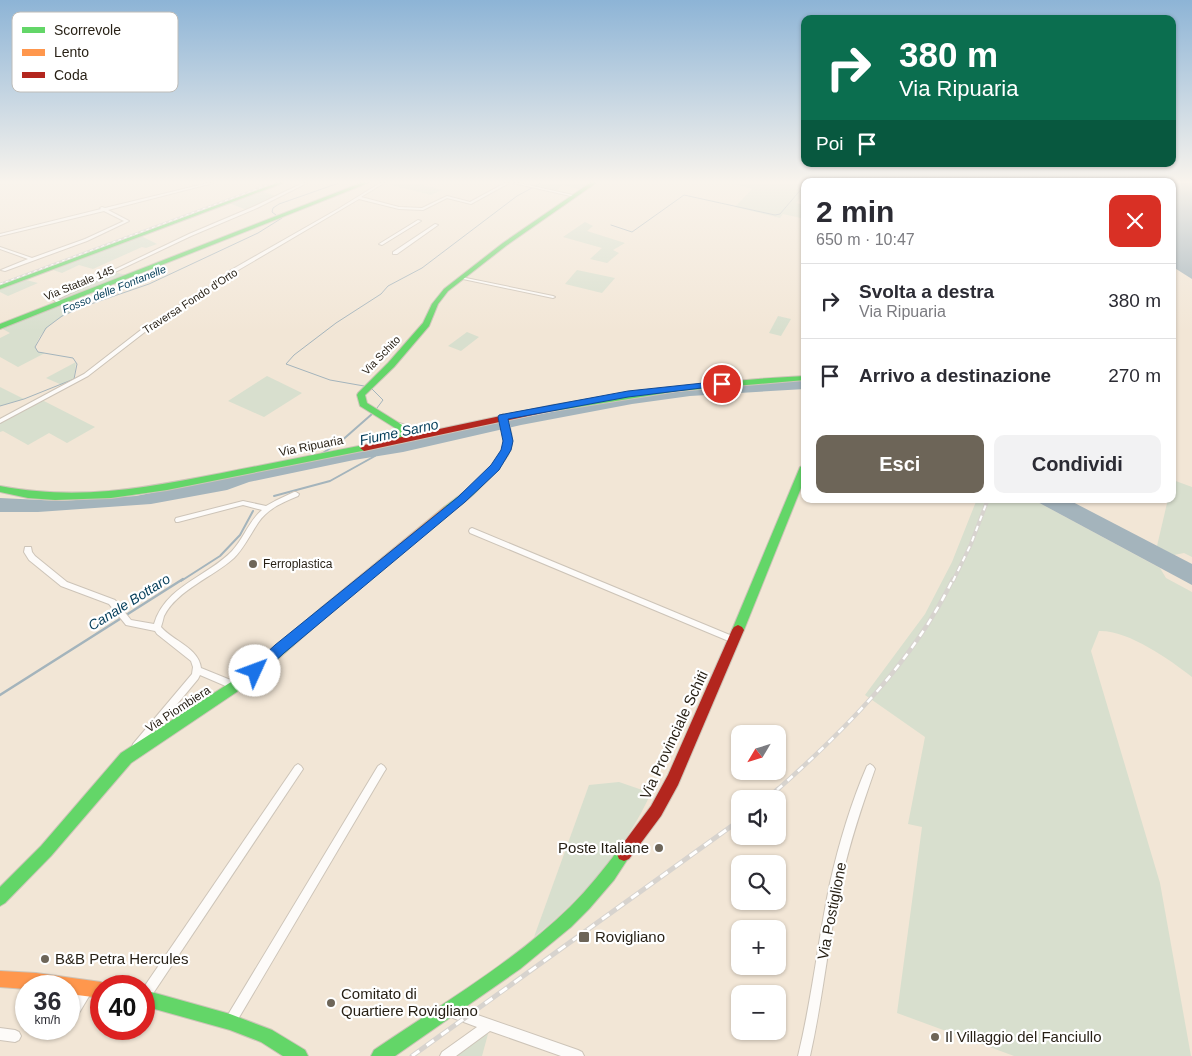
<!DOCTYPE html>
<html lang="it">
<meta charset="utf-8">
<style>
:root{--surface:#fff;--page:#f2f2f3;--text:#2b2b33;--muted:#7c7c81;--line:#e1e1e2;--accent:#6d6558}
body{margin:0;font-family:Arial,sans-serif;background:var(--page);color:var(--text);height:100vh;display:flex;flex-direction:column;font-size:19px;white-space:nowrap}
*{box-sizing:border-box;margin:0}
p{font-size:16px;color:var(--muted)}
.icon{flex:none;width:28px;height:28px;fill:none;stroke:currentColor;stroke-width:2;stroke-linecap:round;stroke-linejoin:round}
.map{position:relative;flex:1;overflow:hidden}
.side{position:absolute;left:801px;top:178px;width:375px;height:325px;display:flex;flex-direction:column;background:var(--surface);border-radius:10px;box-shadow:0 1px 4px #0004}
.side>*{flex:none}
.hud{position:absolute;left:801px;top:15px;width:375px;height:152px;border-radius:10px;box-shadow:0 1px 4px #0004;background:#0b6e4f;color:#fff;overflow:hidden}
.needle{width:32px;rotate:232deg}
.buttons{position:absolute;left:731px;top:725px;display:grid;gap:10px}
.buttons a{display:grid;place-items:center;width:55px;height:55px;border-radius:10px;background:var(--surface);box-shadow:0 1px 4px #0004;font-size:25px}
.speed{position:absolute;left:15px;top:975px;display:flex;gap:10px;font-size:25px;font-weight:700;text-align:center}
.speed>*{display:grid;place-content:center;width:65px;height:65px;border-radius:50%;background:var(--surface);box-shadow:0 1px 4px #0004;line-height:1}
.speed small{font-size:12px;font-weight:400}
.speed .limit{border:8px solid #d22;background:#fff;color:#111}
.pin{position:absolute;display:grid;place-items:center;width:42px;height:42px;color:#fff;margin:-21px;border:2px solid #fff;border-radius:50%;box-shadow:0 1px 5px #0007}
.me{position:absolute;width:55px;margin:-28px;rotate:47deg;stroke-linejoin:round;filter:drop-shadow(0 0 4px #0008)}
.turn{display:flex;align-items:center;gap:18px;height:105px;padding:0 15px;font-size:22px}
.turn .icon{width:65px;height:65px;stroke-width:2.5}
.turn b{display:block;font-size:35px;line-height:42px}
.then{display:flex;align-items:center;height:48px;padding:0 15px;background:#0003;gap:10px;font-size:19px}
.round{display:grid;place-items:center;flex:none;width:52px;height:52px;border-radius:10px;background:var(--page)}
.overview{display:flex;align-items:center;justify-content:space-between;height:85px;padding:0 15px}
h1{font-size:30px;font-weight:800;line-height:38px}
.button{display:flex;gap:10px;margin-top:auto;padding:10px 15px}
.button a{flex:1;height:58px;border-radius:10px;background:var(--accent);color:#fff;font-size:20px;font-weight:800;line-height:58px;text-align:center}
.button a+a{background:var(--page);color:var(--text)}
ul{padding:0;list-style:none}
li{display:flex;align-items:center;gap:15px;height:75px;padding:0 15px;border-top:1px solid var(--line)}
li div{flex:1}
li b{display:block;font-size:19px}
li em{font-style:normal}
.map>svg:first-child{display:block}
.green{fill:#d8dfce}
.water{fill:#a4b4bc}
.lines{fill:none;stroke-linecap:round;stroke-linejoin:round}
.stream-far2{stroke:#a4b4bc;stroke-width:1}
.stream-far1{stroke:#a4b4bc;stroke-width:2}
.stream{stroke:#a4b4bc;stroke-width:2.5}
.street-casing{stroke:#cdc4b8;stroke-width:2}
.fast-casing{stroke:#cdc4b8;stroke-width:2}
.slow-casing{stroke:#cdc4b8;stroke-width:2}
.jam-casing{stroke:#cdc4b8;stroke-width:2}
.street{fill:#fdfbf9;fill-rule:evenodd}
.fast{fill:#63d668;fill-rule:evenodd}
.slow{fill:#ff974d;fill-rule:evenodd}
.jam{fill:#b3261e;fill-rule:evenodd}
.rail-far3-casing{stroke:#d7d3ce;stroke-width:2.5}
.rail-far2-casing{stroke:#d7d3ce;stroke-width:4}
.rail-far1-casing{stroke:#d7d3ce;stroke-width:4.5}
.rail-casing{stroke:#d7d3ce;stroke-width:5}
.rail-far3{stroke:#fff;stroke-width:1;stroke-dasharray:3;stroke-linecap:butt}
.rail-far2{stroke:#fff;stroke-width:2;stroke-dasharray:5.5;stroke-linecap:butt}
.rail-far1{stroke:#fff;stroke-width:2.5;stroke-dasharray:7;stroke-linecap:butt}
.rail{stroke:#fff;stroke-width:3;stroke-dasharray:9;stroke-linecap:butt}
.route{fill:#1a73e8;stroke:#114b97}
.poi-dot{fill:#6d6558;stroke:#fff;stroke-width:2}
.labels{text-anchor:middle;stroke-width:4.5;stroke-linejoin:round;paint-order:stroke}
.far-street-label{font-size:11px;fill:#261f14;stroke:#fff}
.far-water-label{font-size:11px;font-style:italic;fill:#043d59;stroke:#fff}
.street-label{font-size:12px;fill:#261f14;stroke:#fff}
.poi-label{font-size:12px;fill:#261f14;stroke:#fff;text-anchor:start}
.water-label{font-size:14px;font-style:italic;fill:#043d59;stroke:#fff}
.near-street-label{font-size:15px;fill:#261f14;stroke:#fff}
.near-poi-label{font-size:15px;fill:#261f14;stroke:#fff;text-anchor:start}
.key{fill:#fff;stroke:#bebcb8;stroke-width:1}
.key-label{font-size:14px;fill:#261f14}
</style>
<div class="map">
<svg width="1192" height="1056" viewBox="0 0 1192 1056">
<rect width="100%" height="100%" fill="#f2e6d6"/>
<!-- green -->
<g class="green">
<path d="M395 183H414L442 190 431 195 391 185Z"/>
<path d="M539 183H592L582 190 563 185 556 191 534 186Z"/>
<path d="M732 183H791L805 186V192L796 203 805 205V219L783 214 780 218 735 207 752 189Z"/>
<path d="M261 191 276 196 247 210 229 203Z"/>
<path d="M585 222 593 226 587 231 625 243 613 250 619 253 607 263 590 259 602 248 563 237Z"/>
<path d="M141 236 157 244 146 248 142 247 93 269 79 265 62 273 53 270Z"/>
<path d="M577 270 615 278 602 293 565 284Z"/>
<path d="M113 272 127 275 61 300 59 299Z"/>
<path d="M26 280 38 283 8 296 0 292V290Z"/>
<path d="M60 305 75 310C56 320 43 326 35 347L38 352 45 353 18 367 0 357V338L10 333 1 328Z"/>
<path d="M778 316 791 319 781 336 769 333Z"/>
<path d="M467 332 479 337 461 351 448 346Z"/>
<path d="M76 362 74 379 62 385 46 378Z"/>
<path d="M267 376 302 393 264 417 228 401Z"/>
<path d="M0 387 24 399 0 406Z"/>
<path d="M42 400 95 427 67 443 49 433 28 445 3 431 0 432V423Z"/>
<path d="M1173 480 1192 487V557L1184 553 1174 555 1157 546 1168 499H1172Z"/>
<path d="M977 499H1032L1160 568 1166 578 1192 592V677C1169 659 1128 630 1099 631L1091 651 1160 883 1191 1056H1014L897 1013 922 827 908 824 925 737 865 695 925 614 952 562Z"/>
<path d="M619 782 651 793C625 850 583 898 534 937L589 785Z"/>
<path d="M488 1034 482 1056H452L480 1036Z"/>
</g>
<!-- water -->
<g class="water">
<path d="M1173 183H1192V279L1173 267Z"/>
<path d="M785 381H805V389L690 396 632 404 521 425 403 452 354 460 249 482 227 490 151 504 38 512H0V498L61 501 136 496 626 397Z"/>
<path d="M1032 499H1067L1192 564V585Z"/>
</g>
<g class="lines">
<!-- stream-far2 -->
<g class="stream-far2">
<path d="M276 215 272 212 273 208 279 204 339 183"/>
<path d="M611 225 632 232 684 195 775 215 780 214 803 187"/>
<path d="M364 386 330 380 286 364 294 355 336 323 381 294 388 286 422 268 517 196 541 183"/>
<path d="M371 388 383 400 377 408"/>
<path d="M0 406 24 399 74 379 77 364 73 358 38 352 35 347 46 328 62 316 85 306 149 284 258 233 282 218"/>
<path d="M370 416 372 414"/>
</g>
<!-- stream-far1 -->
<g class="stream-far1">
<path d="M321 454 339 443 372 414"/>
<path d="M274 496 330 481 375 456"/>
<path d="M181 581 220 556 240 535 253 511"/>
</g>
<!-- stream -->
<path class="stream" d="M0 695 183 579"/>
<!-- street casing -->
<g class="street-casing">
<g id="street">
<path d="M208 183H213L108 210 129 221 87 241 5 271 1 270 28 259 0 249V247L32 258 85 239 124 221 104 211 0 236V234L101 209 100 208 102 207 105 208Z"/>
<path d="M303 183H307L257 208 191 236 58 299 62 302V304H58L53 299 189 234 255 206Z"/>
<path d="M380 183H384L361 197 399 207 422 208 447 196 470 202 505 183H509L471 204 447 198 423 210 399 209 359 199 235 272 216 287 150 328 88 376 0 423V419L84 374 146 326 212 285 231 270 338 209Z"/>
<path d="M513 183H519L577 196 575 197Z"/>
<path d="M418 220 421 221 382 245 379 244Z"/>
<path d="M435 224 438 225 397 254H393V252Z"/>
<path d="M461 277 553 296 555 297 553 298 463 279 461 278Z"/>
<path d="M399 423 431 432 432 433 429 435 397 426 396 425 397 424Z"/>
<path d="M294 492H296L299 494 298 496C283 502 267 509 258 523 250 535 244 548 234 558 213 577 177 590 164 616 163 620 162 624 161 627 173 641 199 648 201 668L238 683 239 686 238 689 235 690 200 675 198 679 139 750 136 751 133 750 132 747 133 744 192 674 193 667 191 661 157 634 155 631 126 625 109 604 61 586 29 560 24 552 25 547H31L32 552 35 556 67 582 115 600 131 620 154 624C165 586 207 577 232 551 244 538 249 521 262 510L243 505 178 522H176L175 520 176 518 243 501 266 506 275 501Z"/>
<path d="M472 528 737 638 738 640 737 642 734 643 731 642 470 533 469 531 470 529Z"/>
<path d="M298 764 301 766 303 769 301 772 148 1001 144 1003V987L295 766Z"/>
<path d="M381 764 384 766 386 769 384 772 234 1026 230 1028 226 1026 224 1022 226 1018 378 766Z"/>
<path d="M870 764 873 766 875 769C862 806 849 844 841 883 828 940 823 999 810 1056H798C812 999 818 940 830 883 839 843 851 803 867 766Z"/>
<path d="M87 983 91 985 93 989 91 993 76 1018 72 1020 69 1018V1009L83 985Z"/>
<path d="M449 1005 578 1050 582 1052 584 1056H561L490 1031 456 1056H440L442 1052 477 1027 445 1015 443 1011 445 1007Z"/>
<path d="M0 1028 15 1030 19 1032 21 1036 19 1040 15 1042 0 1040Z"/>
</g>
</g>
<!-- fast casing -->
<g class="fast-casing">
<g id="fast">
<path d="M276 183H283L0 289V285Z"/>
<path d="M361 183H368L0 329V324Z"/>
<path d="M590 183H596L507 245 448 291 438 304 429 326 394 367 365 395 367 403 407 428 408 434 402 443H396L395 441 400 431 360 406 357 395 358 393 388 363 423 323 432 304 444 289 503 243Z"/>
<path d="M805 376V380L678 391 553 411 549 408 553 405C637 391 720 380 805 376Z"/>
<path d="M503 414 507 417C510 429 515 440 510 451 504 466 457 516 443 512L441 510 443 508C463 492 502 468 504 440 504 432 501 424 499 417Z"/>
<path d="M364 445 368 448 367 450 167 490 111 498 55 500 28 498 0 492V486C80 501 144 488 222 473 269 464 317 454 364 445Z"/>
<path d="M805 464V478L744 630 742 633 738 635 734 633 732 630 800 467Z"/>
<path d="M325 606 329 608 331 611 329 614 253 681 131 763 51 856 5 903 0 906V887L41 846 121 753 245 673 321 608Z"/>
<path d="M624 847 629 849 631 854 614 880 589 909 571 927 520 969 395 1056H371L374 1050C440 1005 513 963 570 907 588 889 604 869 619 849Z"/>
<path d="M144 990 230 1014 272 1030 305 1050 308 1056H283L261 1042 230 1030 144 1006Z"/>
</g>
</g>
<!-- slow casing -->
<g class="slow-casing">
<g id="slow">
<path d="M446 506 449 508 451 510 449 512 329 614 325 616 321 614 319 611 321 608 443 508Z"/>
<path d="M0 971 36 973 101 982 108 986H101V998L69 994V986H26V989L0 987Z"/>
</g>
</g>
<!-- jam casing -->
<g class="jam-casing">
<g id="jam">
<path d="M553 405 556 406V410L364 451 360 448 364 445Z"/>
<path d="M738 625 742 627 744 630 678 785 661 816 629 859 624 861 619 859 617 854 619 849 651 806 668 775 732 630 734 627Z"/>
</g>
</g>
<!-- street -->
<use href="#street" class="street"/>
<!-- fast -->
<use href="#fast" class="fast"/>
<!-- slow -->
<use href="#slow" class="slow"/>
<!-- jam -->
<use href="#jam" class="jam"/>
<!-- rail-far3 casing -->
<g class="rail-far3-casing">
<path id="rail-far3" d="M0 284 273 183"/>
</g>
<!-- rail-far2 casing -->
<g class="rail-far2-casing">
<path id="rail-far2" d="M953 581 971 544 988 499"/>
</g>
<!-- rail-far1 casing -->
<g class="rail-far1-casing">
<path id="rail-far1" d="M777 790C845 730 913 662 953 579"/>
</g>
<!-- rail casing -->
<g class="rail-casing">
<g id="rail">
<path d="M767 799 778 789"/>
<path d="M412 1056 740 820"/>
</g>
</g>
<!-- rail-far3 -->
<use href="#rail-far3" class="rail-far3"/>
<!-- rail-far2 -->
<use href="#rail-far2" class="rail-far2"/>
<!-- rail-far1 -->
<use href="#rail-far1" class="rail-far1"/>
<!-- rail -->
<use href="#rail" class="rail"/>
</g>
<!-- sky -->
<linearGradient id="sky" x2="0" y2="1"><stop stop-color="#8db4d6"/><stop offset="0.55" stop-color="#f9f4ed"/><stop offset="1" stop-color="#f9f4ed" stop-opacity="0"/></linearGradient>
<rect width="1192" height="331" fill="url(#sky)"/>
<!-- route -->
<path class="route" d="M722 381 727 384 726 385 628 397 508 419 513 441 511 450 499 470 465 502 284 653 260 675 255 677 251 675 249 671 251 667 275 645 458 497 491 465 501 450 503 441 498 417 499 415 628 391Z"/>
<!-- markers -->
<g class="poi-dot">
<circle cx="253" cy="564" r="5"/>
<circle cx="659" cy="848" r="5"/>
<rect x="578" y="931" width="12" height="12" rx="2.5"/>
<circle cx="45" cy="959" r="5"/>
<circle cx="331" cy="1003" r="5"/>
<circle cx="935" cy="1037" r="5"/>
</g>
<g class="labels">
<!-- far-street labels -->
<g class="far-street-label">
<text transform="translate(79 283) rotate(-22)" y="4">Via Statale 145</text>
<text transform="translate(190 301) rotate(-33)" y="4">Traversa Fondo d'Orto</text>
<text transform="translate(381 355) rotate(-46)" y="4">Via Schito</text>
</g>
<!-- far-water labels -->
<g class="far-water-label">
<text transform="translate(114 289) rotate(-22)" y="4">Fosso delle Fontanelle</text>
</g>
<!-- street labels -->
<g class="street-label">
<text transform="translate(311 446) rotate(-11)" y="4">Via Ripuaria</text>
<text transform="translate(178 709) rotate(-33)" y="4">Via Piombiera</text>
</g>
<!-- poi labels -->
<g class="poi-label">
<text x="263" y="568">Ferroplastica</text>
</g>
<!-- water labels -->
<g class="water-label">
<text transform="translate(399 432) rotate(-12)" y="5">Fiume Sarno</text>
<text transform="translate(129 602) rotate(-32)" y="5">Canale Bottaro</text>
</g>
<!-- near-street labels -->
<g class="near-street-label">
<text transform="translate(674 735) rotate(-65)" y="5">Via Provinciale Schiti</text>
<text transform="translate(832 911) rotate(-79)" y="5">Via Postiglione</text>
</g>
<!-- near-poi labels -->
<g class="near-poi-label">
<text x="649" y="853" text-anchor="end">Poste Italiane</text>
<text x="595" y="942">Rovigliano</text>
<text x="55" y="964">B&amp;B Petra Hercules</text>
<text x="341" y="999">Comitato di<tspan x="341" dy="17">Quartiere Rovigliano</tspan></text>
<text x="945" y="1042">Il Villaggio del Fanciullo</text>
</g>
</g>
<!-- legend -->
<rect x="12" y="12" width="166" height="80" rx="8" class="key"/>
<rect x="22" y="27" width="23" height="6" fill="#63d668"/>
<rect x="22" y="49" width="23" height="7" fill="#ff974d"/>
<rect x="22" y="72" width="23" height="6" fill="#b3261e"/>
<g class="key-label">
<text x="54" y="35">Scorrevole</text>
<text x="54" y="57">Lento</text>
<text x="54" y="80">Coda</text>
</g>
</svg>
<div class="buttons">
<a><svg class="needle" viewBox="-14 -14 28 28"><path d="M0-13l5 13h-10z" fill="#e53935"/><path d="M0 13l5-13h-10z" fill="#7c7c81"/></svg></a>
<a><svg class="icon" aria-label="sound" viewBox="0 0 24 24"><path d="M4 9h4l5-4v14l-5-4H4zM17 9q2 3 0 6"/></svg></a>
<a><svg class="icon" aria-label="search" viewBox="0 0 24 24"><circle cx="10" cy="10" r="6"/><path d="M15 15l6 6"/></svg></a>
<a>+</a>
<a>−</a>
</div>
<div class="speed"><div>36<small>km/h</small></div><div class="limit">40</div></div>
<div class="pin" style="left:722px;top:384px;background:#d93025"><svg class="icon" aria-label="arrive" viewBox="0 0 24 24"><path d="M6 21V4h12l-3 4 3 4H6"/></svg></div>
<svg class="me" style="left:255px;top:671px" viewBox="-20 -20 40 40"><circle r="19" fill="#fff"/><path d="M0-13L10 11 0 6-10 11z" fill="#1a73e8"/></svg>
<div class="hud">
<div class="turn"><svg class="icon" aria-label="right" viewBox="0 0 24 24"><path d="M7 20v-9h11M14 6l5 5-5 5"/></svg><div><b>380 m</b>Via Ripuaria</div></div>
<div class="then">Poi<svg class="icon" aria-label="arrive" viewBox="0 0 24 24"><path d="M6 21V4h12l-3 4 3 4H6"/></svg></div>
</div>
<section class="side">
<div class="overview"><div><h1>2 min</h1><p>650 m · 10:47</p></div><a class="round" style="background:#d93025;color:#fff"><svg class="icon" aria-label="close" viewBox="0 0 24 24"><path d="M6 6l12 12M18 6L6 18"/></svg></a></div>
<ul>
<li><svg class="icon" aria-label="right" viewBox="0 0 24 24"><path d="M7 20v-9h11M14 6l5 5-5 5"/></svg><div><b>Svolta a destra</b><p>Via Ripuaria</p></div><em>380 m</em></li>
<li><svg class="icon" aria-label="arrive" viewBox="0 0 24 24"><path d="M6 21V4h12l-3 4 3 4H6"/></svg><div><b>Arrivo a destinazione</b></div><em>270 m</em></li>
</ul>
<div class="button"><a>Esci</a><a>Condividi</a></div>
</section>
</div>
